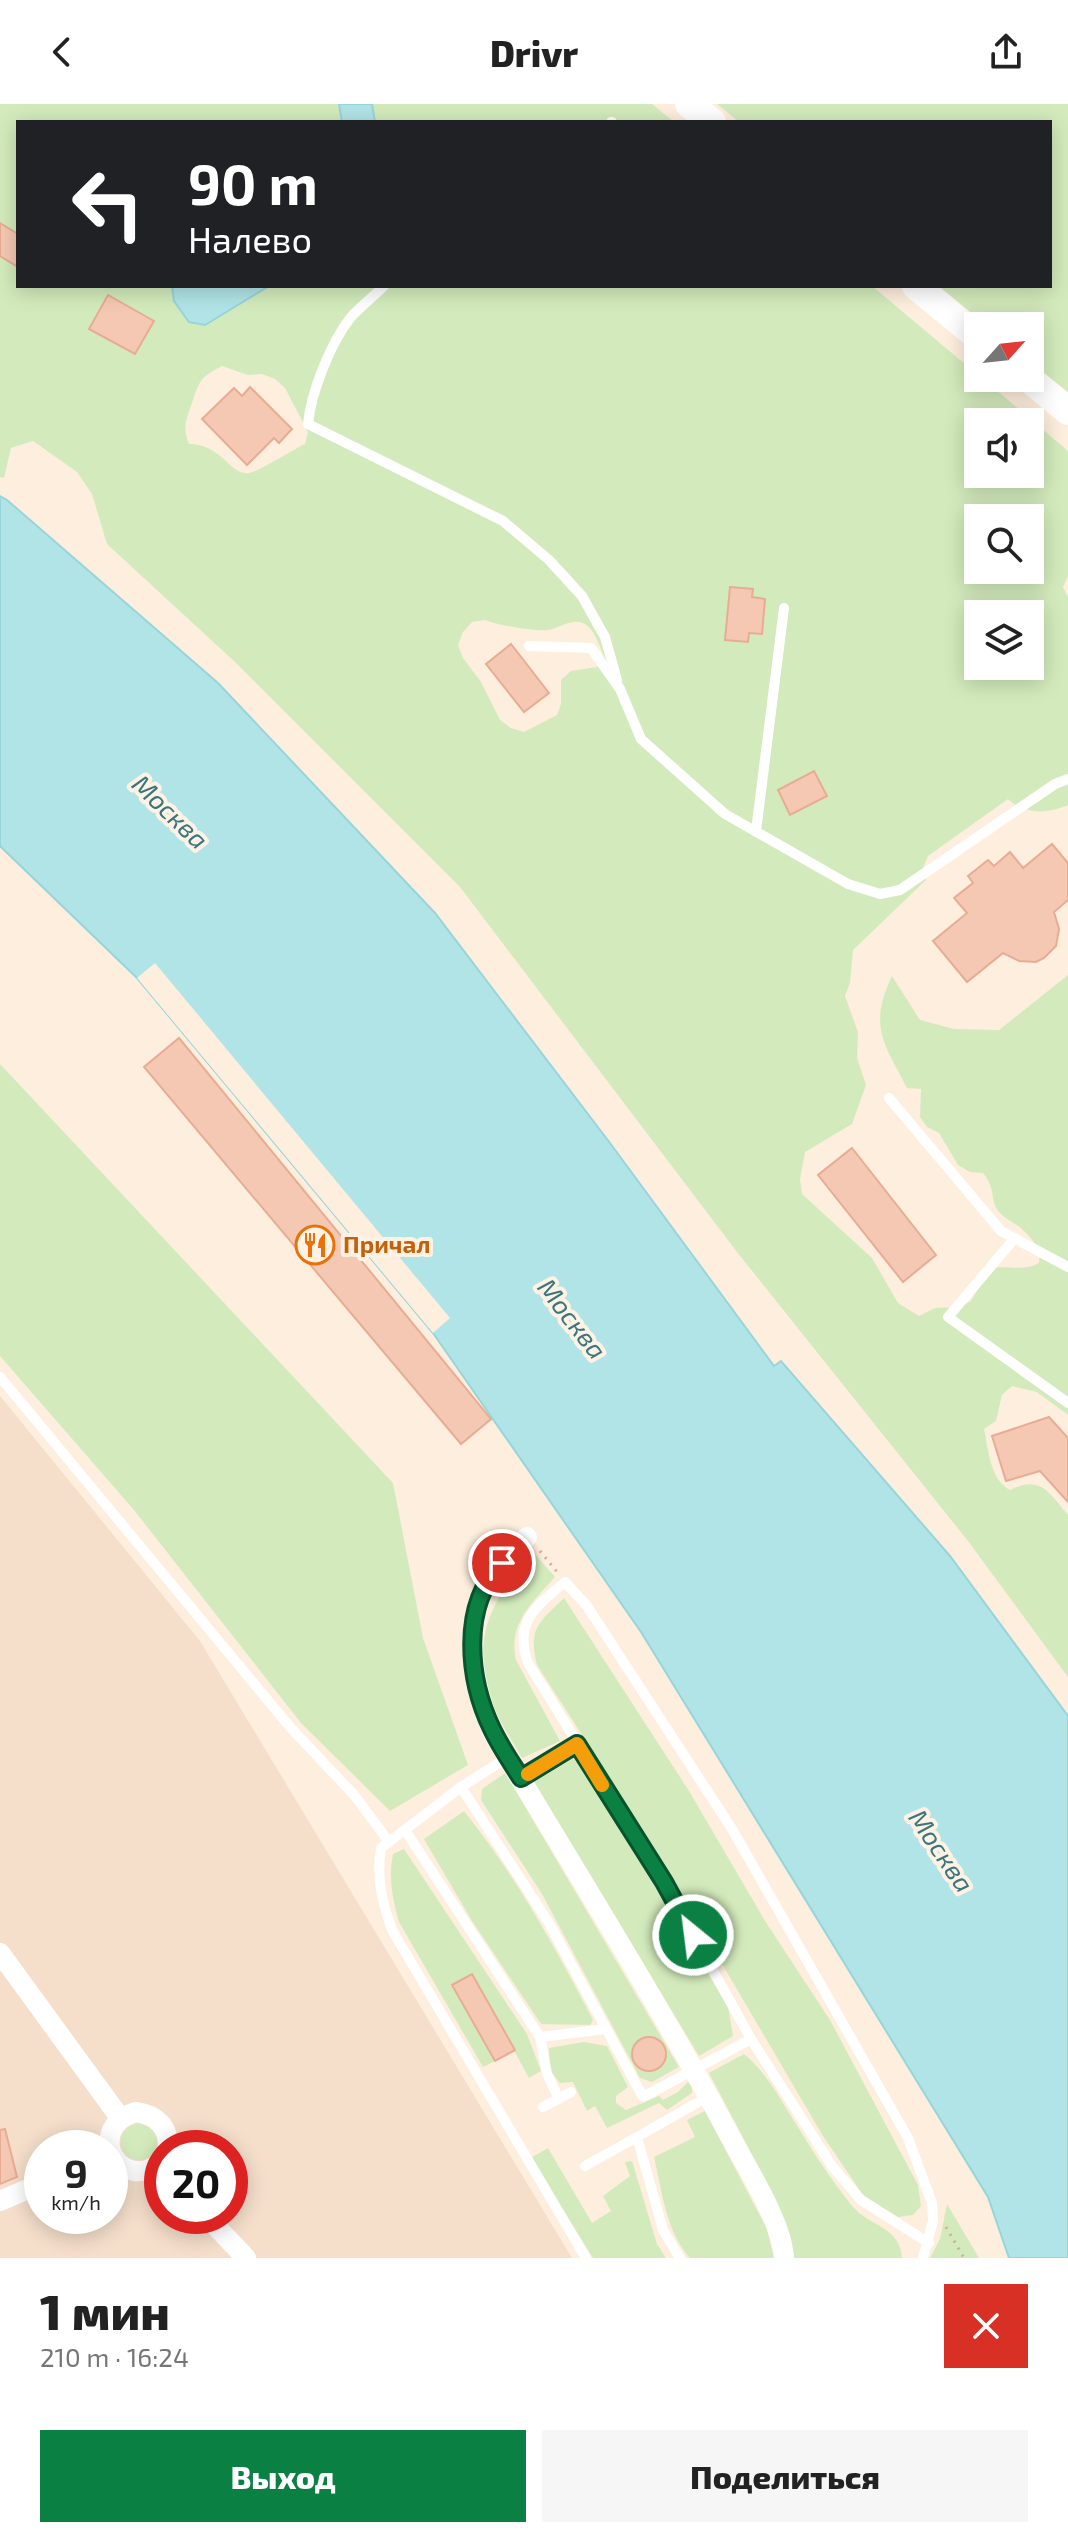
<!DOCTYPE html>
<html lang="ru">
<meta charset="utf-8">
<style>
:root{--surface:#fff;--page:#f6f6f6;--text:#222;--muted:#767676;--accent:#0b8043}
body{margin:0;font-family:"Exo 2",sans-serif;background:var(--page);color:var(--text);height:100vh;display:flex;flex-direction:column;font-size:30px;white-space:nowrap}
*{box-sizing:border-box;margin:0}
p{font-size:26px;color:var(--muted)}
.icon{flex:none;width:44px;height:44px;fill:none;stroke:currentColor;stroke-width:2;stroke-linecap:round;stroke-linejoin:round}
.map{position:relative;height:2154px;overflow:hidden}
.side{display:flex;flex-direction:column;background:var(--surface);flex:1}
.side>*{flex:none}
.top-card{position:absolute;left:16px;top:16px;width:1036px;height:168px;border-radius:0px;box-shadow:0 4px 20px #0003;background:#202124;color:#fff;overflow:hidden}
.needle{width:52px;rotate:63deg}
.fabs{position:absolute;left:964px;top:208px;display:grid;gap:16px}
.fabs a{display:grid;place-items:center;width:80px;height:80px;border-radius:0px;background:var(--surface);box-shadow:0 4px 20px #0003;font-size:40px}
.speed{position:absolute;left:24px;top:2026px;display:flex;gap:16px;font-size:40px;font-weight:700;text-align:center}
.speed>*{display:grid;place-content:center;width:104px;height:104px;border-radius:50%;background:var(--surface);box-shadow:0 4px 20px #0003;line-height:1}
.speed small{font-size:20px;font-weight:400}
.speed .limit{border:12px solid #d22;background:#fff;color:#111}
.pin{position:absolute;display:grid;place-items:center;width:68px;height:68px;color:#fff;margin:-34px;border:4px solid #fff;border-radius:50%;box-shadow:0 2px 8px #0007}
.me{position:absolute;width:88px;margin:-44px;rotate:331deg;stroke-linejoin:round;filter:drop-shadow(0 0 6px #0008)}
.turn{display:flex;align-items:center;gap:28px;height:168px;padding:0 40px;font-size:36px}
.turn .icon{width:104px;height:104px;stroke-width:2.5}
.turn b{display:block;font-size:56px;line-height:68px}
.round{display:grid;place-items:center;flex:none;width:84px;height:84px;border-radius:0px;background:var(--page)}
.summary{display:flex;align-items:center;justify-content:space-between;height:136px;padding:0 40px}
h1{font-size:48px;font-weight:800;line-height:60px}
.button{display:flex;gap:16px;margin-top:auto;padding:16px 40px}
.button a{flex:1;height:92px;border-radius:0px;background:var(--accent);color:#fff;font-size:32px;font-weight:800;line-height:92px;text-align:center}
.button a+a{background:var(--page);color:var(--text)}
header{display:flex;justify-content:space-between;align-items:center;height:104px;padding:0 40px;background:var(--surface);font-size:36px;font-weight:800}
.map>svg:first-child{display:block}
.residential{fill:#f5dfcb;fill-rule:evenodd}
.green{fill:#d3ebbc;fill-rule:evenodd}
.water{fill:#b1e4e7;stroke:#97d5da;stroke-width:2}
.pier{fill:#feeedd}
.building{fill:#f5c8b3;stroke:#e8ac93;stroke-width:2}
.lines{fill:none;stroke-linecap:round;stroke-linejoin:round}
.path{stroke:#d9ab97;stroke-width:3;stroke-dasharray:2 6;stroke-linecap:butt}
.lane{stroke:#fff;stroke-width:10}
.street{stroke:#fff;stroke-width:20}
.secondary{stroke:#fff;stroke-width:28}
.route-casing{stroke:#07532c;stroke-width:20}
.route{stroke:#0b8043;stroke-width:14}
.slow{stroke:#f59e0b;stroke-width:14}
.labels{text-anchor:middle;stroke-width:8;stroke-linejoin:round;paint-order:stroke}
.food-label{font-size:24px;font-weight:bold;fill:#c56008;stroke:#fff2e5;text-anchor:start}
.water-label{font-size:26px;font-style:italic;fill:#38767c;stroke:#fff2e5}
</style>
<header><svg class="icon" aria-label="back" viewBox="0 0 24 24"><path d="M15 5l-7 7 7 7"/></svg>Drivr<svg class="icon" aria-label="share" viewBox="0 0 24 24"><path d="M12 15V3M7 8l5-5 5 5M5 13v7h14v-7"/></svg></header>
<div class="map">
<svg width="1068" height="2154" viewBox="0 0 1068 2154">
<rect width="100%" height="100%" fill="#feeedd"/>
<!-- residential -->
<path class="residential" d="M0 1292 200 1537 572 2154H0ZM42 2044H110V2112H42ZM162 2044H230V2112H162Z"/>
<!-- green -->
<g class="green">
<path d="M0 0H339L342 18H18V182H172V185L205 221 269 182H872L978 271V274H982L1068 347V472L1063 483 1068 493V701C1047 710 1025 711 1008 695L928 752 923 764 926 776 853 846 850 879 845 892 858 928 857 954 866 981 852 1020 805 1048 800 1075 802 1090 872 1154 898 1199 919 1212 935 1204 960 1203 971 1197 990 1164C1008 1161 1023 1168 1039 1159L1040 1147C1035 1140 1030 1132 1023 1126 1015 1118 1003 1115 997 1105 990 1094 996 1085 983 1069L970 1068 958 1061 939 1029 927 1023 920 1013 921 985 907 984C884 939 868 923 892 872L920 916 954 925 999 926 1068 871V1311L1037 1288 1012 1282 1002 1291 996 1317 984 1325C988 1344 990 1376 1010 1386 1041 1370 1050 1390 1068 1411V1573L968 1437 737 1148 460 783 235 558 107 440 92 390 77 368 33 337 11 344 4 374 0 373ZM222 262 248 271 262 270 275 275 285 284 308 328 305 340C292 346 262 366 249 369 230 372 222 340 189 340 183 324 185 318 191 302 199 279 198 274 222 262ZM978 318H1030V370H978ZM978 414H1030V466H978ZM978 510H1030V562H978ZM485 516C496 521 537 528 548 526 560 524 573 513 585 520 595 526 600 544 605 554L597 563 571 567 561 576V600L557 611 524 628 511 624 500 616 481 578 463 554 458 541 463 528 472 518Z"/>
<path d="M372 0H652L674 18H375Z"/>
<path d="M717 0H1068V288L1030 258V222H987L939 182H1050V18H739Z"/>
<path d="M0 960 393 1379 423 1534 468 1661 390 1707 301 1619 134 1406 0 1252Z"/>
<path d="M535 1450 555 1473C532 1499 508 1519 516 1556L560 1637 522 1654C513 1638 502 1622 495 1605 469 1542 487 1495 535 1450Z"/>
<path d="M564 1494 689 1687 767 1820 830 1916 918 2081 921 2102 913 2111 898 2113 863 2091 823 2032 647 1732 537 1561C528 1525 538 1519 564 1494Z"/>
<path d="M578 1652 728 1903 733 1932 699 1952 534 1678Z"/>
<path d="M505 1669 679 1963 652 1978 640 1974 542 1790 481 1696 482 1685Z"/>
<path d="M464 1707C517 1774 554 1841 593 1916L590 1921 541 1920 472 1817 424 1735Z"/>
<path d="M404 1745 527 1930 541 1967 529 1974 472 1870 452 1881 495 1957 483 1963 399 1818C393 1796 388 1774 393 1750Z"/>
<path d="M584 1938 607 1942 628 1983 616 1992V1999L626 2006 659 1992 663 1996 678 1988 688 1978 692 1982V1989L667 2006 659 1999 607 2024 595 2002 587 2007 573 1978 560 1979 550 1966 549 1944Z"/>
<path d="M744 1950C767 1969 780 1995 796 2020 814 2049 831 2076 853 2103 869 2122 901 2123 902 2154H786L777 2098 709 1969Z"/>
<path d="M705 2007 767 2125 774 2154H690C666 2128 662 2087 654 2053L695 2033 687 2016Z"/>
<circle cx="139" cy="2038" r="18"/>
<path d="M548 2044 592 2119 611 2107 603 2092 630 2072 625 2058 632 2057 657 2140 666 2154H593L531 2054Z"/>
<path d="M947 2100 979 2154H930L940 2135Z"/>
</g>
<!-- water -->
<g class="water">
<path d="M339 0H372L375 18H342Z"/>
<path d="M172 182H269L205 221 189 218 174 197Z"/>
<path d="M0 392 7 396 218 579 435 809 610 1039 774 1262 781 1257 950 1452 1068 1612V2154H1009L988 2093 641 1528 433 1229 137 874 0 742Z"/>
</g>
<!-- pier -->
<path class="pier" d="M155 859 450 1214 433 1229 137 874Z"/>
<!-- building -->
<g class="building">
<path d="M0 119 18 130V163L0 152Z"/>
<path d="M108 191 154 217 135 250 89 225Z"/>
<path d="M250 283 292 325 279 339 274 334 247 361 202 315 234 284 242 292Z"/>
<path d="M730 483 753 485 752 493 765 495 762 530 749 529 748 538 725 536Z"/>
<path d="M511 540 549 589 524 608 486 560Z"/>
<path d="M814 667 827 692 790 711 778 686Z"/>
<path d="M1052 740 1068 759V796L1054 808 1059 825 1056 842 1044 854 1036 858 1019 857 1003 849 967 878 933 837 967 809 954 794 973 779 968 772 988 756 994 762 1010 748 1023 764Z"/>
<path d="M179 934 491 1315 461 1340 144 963Z"/>
<path d="M852 1044 936 1151 903 1178 818 1071Z"/>
<path d="M1049 1313 1068 1334V1398L1040 1367 1006 1377 992 1332Z"/>
<path d="M472 1870 515 1946 495 1957 452 1881Z"/>
<circle cx="649" cy="1950" r="17"/>
<path d="M5 2025 17 2073 0 2080V2026Z"/>
</g>
<g class="lines">
<!-- path -->
<g class="path">
<path d="M540 1447 558 1469"/>
<path d="M946 2123 964 2154"/>
</g>
<!-- lane -->
<g class="lane">
<path d="M611 18H612"/>
<path d="M384 182C374 192 361 202 351 213 331 238 311 288 308 320L503 417 549 456 582 492 605 533 617 576"/>
<path d="M529 542 591 544 620 585 641 635 725 710 848 780 880 790 900 786 1055 680 1068 675"/>
<path d="M756 727 784 504"/>
<path d="M889 994 1001 1127 1068 1163"/>
<path d="M1015 1134 948 1213 1068 1299"/>
<path d="M0 1273 290 1623 355 1692 389 1738"/>
<path d="M508 1653 461 1683 381 1744C376 1775 382 1797 392 1826L586 2154"/>
<path d="M521 1674 577 1640"/>
<path d="M461 1683 549 1819 643 1993 751 1935"/>
<path d="M405 1726 540 1933 606 1925"/>
<path d="M540 1933 547 1970 559 1995"/>
<path d="M543 2003 571 1988"/>
<path d="M585 2062 637 2033"/>
<path d="M680 2154 663 2126 637 2033 709 1992"/>
<path d="M923 2154 933 2117 932 2099 908 2034 732 1725 587 1502 565 1478C537 1502 513 1517 528 1559L664 1778 751 1935 832 2062 861 2096 929 2139"/>
</g>
<!-- street -->
<g class="street">
<path d="M527 1433C517 1443 504 1453 496 1465 461 1514 471 1575 492 1627 572 1762 656 1894 730 2032 747 2064 782 2118 784 2154"/>
<path d="M0 1849 121 2015"/>
<path d="M110 2044C107 2025 118 2013 136 2008 157 2011 169 2023 168 2044"/>
<path d="M110 2045C118 2069 145 2075 162 2056"/>
<path d="M0 2097 42 2079"/>
<path d="M206 2112 246 2154"/>
</g>
<!-- secondary -->
<g class="secondary">
<path d="M689 0 712 18"/>
<path d="M916 182 978 233"/>
<path d="M1028 274 1068 307"/>
</g>
</g>
<g class="lines">
<!-- route casing -->
<g class="route-casing">
<path id="route" d="M502 1459C460 1502 468 1575 492 1625 500 1642 511 1658 521 1674L577 1640 664 1778 693 1831"/>
</g>
<!-- route -->
<use href="#route" class="route"/>
<!-- slow -->
<path class="slow" d="M528 1670 577 1640 602 1681"/>
</g>
<!-- icons -->
<defs>
<g id="restaurant-ring" transform="scale(2)"><circle r="9.5" fill="#fff2e5" stroke="#e8710a" stroke-width="1.5"/><path d="M-5-6h1v4h1v-4h1v4h1v-4h1v5L-1.5 .5V6h-2V.5L-5-1ZM5-6V6H3V1.5H1.5Q1.5-4 5-6Z" fill="#e8710a"/></g>
</defs>
<g fill-rule="evenodd">
<use href="#restaurant-ring" x="315" y="1141"/>
</g>
<g class="labels">
<!-- food labels -->
<g class="food-label">
<text x="343" y="1149">Причал</text>
</g>
<!-- water labels -->
<g class="water-label">
<text transform="translate(170 708) rotate(44)" y="9">Москва</text>
<text transform="translate(572 1215) rotate(52)" y="9">Москва</text>
<text transform="translate(941 1747) rotate(56)" y="9">Москва</text>
</g>
</g>
</svg>
<div class="fabs">
<a><svg class="needle" viewBox="-14 -14 28 28"><path d="M0-13l5 13h-10z" fill="#e53935"/><path d="M0 13l5-13h-10z" fill="#767676"/></svg></a>
<a><svg class="icon" aria-label="sound" viewBox="0 0 24 24"><path d="M4 9h4l5-4v14l-5-4H4zM17 9q2 3 0 6"/></svg></a>
<a><svg class="icon" aria-label="search" viewBox="0 0 24 24"><circle cx="10" cy="10" r="6"/><path d="M15 15l6 6"/></svg></a>
<a><svg class="icon" aria-label="layers" viewBox="0 0 24 24"><path d="M12 4l9 5-9 5-9-5zM3 14l9 5 9-5"/></svg></a>
</div>
<div class="speed"><div>9<small>km/h</small></div><div class="limit">20</div></div>
<div class="pin" style="left:502px;top:1459px;background:#d93025"><svg class="icon" aria-label="arrive" viewBox="0 0 24 24"><path d="M6 21V4h12l-3 4 3 4H6"/></svg></div>
<svg class="me" style="left:693px;top:1831px" viewBox="-20 -20 40 40"><circle r="17" fill="#0b8043" stroke="#fff" stroke-width="3"/><path d="M0-11L8 9 0 5-8 9z" fill="#fff"/></svg>
<div class="top-card">
<div class="turn"><svg class="icon" aria-label="left" viewBox="0 0 24 24"><path d="M17 20v-9H6M10 6l-5 5 5 5"/></svg><div><b>90 m</b>Налево</div></div>
</div>
</div>
<section class="side">
<div class="summary"><div><h1>1 мин</h1><p>210 m · 16:24</p></div><a class="round" style="background:#d93025;color:#fff"><svg class="icon" aria-label="close" viewBox="0 0 24 24"><path d="M6 6l12 12M18 6L6 18"/></svg></a></div>
<div class="button"><a>Выход</a><a>Поделиться</a></div>
</section>
